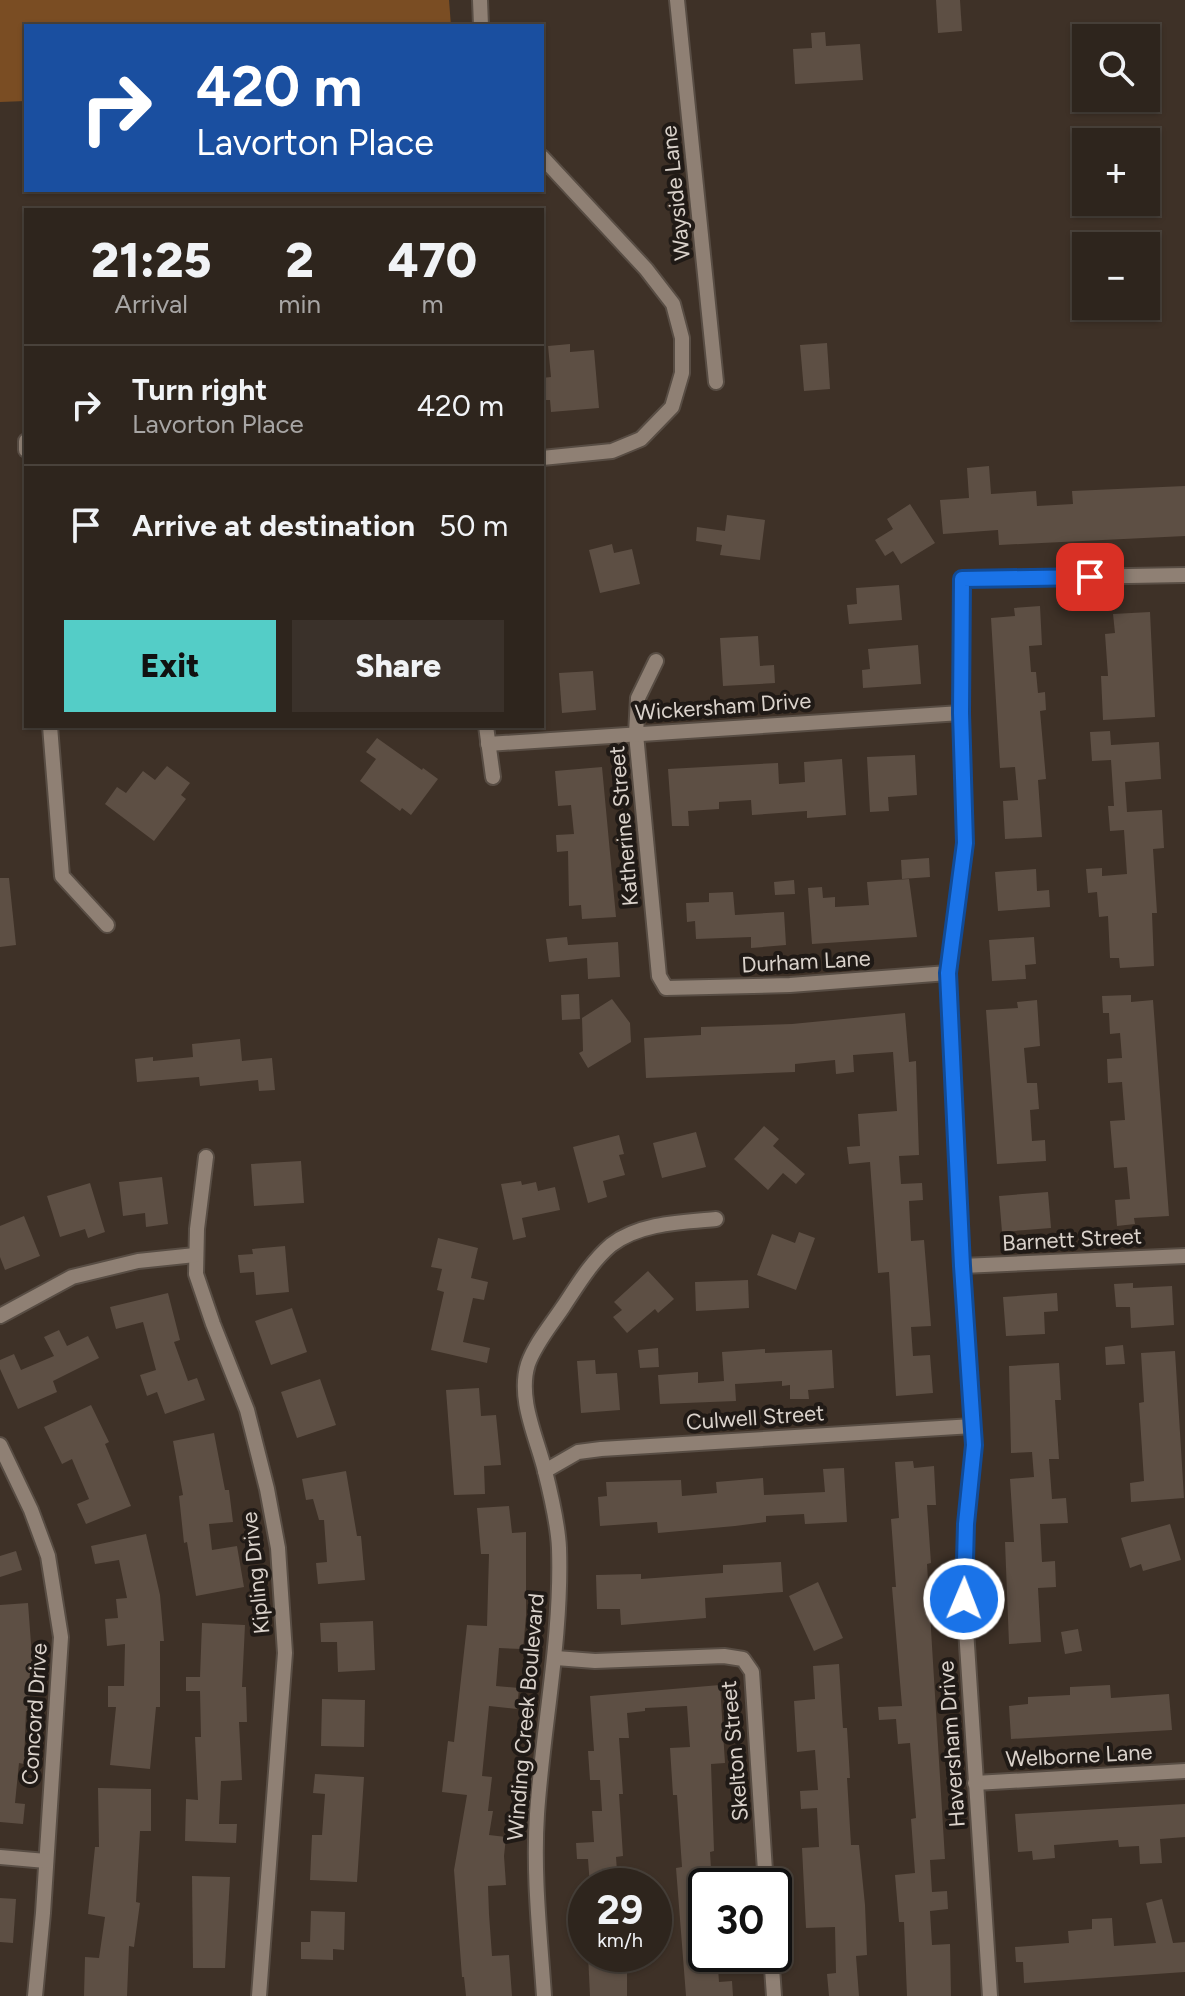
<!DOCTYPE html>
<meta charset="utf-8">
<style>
:root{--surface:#2e251d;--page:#3a312a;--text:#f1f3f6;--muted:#a7a5a4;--line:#49423b;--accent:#54cdc7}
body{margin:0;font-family:Figtree,sans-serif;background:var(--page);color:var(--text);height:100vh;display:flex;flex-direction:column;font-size:30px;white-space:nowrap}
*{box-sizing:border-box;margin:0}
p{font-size:26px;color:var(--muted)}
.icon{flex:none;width:44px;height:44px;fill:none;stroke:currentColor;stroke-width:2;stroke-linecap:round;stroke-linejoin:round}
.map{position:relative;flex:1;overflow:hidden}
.details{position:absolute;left:24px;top:208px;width:520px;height:520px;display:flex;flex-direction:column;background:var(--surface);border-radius:0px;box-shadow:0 2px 6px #0004,0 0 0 2px var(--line)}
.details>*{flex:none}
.guide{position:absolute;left:24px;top:24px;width:520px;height:168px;border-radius:0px;box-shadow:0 2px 6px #0004,0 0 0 2px var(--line);background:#1a4fa0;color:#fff;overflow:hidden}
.fabs{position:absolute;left:1072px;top:24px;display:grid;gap:16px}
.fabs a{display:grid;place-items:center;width:88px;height:88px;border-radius:0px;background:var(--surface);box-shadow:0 2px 6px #0004,0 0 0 2px var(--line);font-size:40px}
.speed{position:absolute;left:568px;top:1868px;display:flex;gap:16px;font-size:40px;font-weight:700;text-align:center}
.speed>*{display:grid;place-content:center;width:104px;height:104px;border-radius:50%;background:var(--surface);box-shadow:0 2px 6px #0004,0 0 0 2px var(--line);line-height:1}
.speed small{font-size:20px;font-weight:400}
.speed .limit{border:4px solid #111;border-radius:12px;background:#fff;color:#111}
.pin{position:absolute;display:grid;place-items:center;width:68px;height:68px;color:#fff;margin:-34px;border-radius:16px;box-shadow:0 4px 12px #0006}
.me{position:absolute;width:88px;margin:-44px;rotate:1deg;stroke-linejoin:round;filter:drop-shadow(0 0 6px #0008)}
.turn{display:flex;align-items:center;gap:28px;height:168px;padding:0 40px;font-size:36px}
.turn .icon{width:104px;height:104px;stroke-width:2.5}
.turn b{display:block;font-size:56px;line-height:68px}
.eta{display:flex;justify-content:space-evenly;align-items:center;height:136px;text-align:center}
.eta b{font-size:48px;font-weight:800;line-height:56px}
.primary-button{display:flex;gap:16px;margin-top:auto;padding:16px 40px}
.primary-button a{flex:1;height:92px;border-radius:0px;background:var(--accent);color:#111;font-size:32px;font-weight:800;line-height:92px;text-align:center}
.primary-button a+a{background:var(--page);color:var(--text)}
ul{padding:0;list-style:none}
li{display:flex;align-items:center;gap:24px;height:120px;padding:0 40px;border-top:2px solid var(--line)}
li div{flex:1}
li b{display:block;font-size:30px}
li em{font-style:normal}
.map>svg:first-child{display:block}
.green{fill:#7a4d23}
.building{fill:#5d4f44}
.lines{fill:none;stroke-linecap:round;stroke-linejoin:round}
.street-casing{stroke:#584d44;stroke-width:18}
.street{stroke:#8f8074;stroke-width:14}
.route-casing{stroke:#114b97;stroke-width:20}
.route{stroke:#1a73e8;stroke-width:14}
.labels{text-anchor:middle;stroke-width:8;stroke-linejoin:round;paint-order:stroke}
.street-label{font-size:22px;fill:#dad2cb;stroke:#201a16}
</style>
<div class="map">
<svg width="1185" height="1996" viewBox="0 0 1185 1996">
<rect width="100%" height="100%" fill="#3e3127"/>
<!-- green -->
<path class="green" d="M0 0H449L451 26H26V101L0 102Z"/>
<!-- building -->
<g class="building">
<path d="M936 0H960L962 31 938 33Z"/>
<path d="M825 32 826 46 860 44 863 80 795 84 793 49 812 48 811 33Z"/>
<path d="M827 343 830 389 804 391 800 345Z"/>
<path d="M570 344V352L594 350 599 408 551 412 550 400H542V378L551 377 548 346Z"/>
<path d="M989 466 991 494 1036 491 1037 506 1073 504 1072 491 1185 486V536L999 545 998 530 943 534 940 500 969 498 967 468Z"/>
<path d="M910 504 935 543 901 564 893 551 885 556 875 540 893 529 887 519Z"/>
<path d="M727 515 765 520 760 560 720 555 722 545 696 541 697 527 725 531Z"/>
<path d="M612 544 614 553 632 549 640 584 600 593 589 550Z"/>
<path d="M899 585 902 620 849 624 847 605 857 604 856 588Z"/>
<path d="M1040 606 1042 645 1029 646 1031 672H1036L1038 693 1045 692 1046 710 1040 711 1046 779 1038 780 1042 837 1005 839 1003 801 1018 800 1015 767 1000 768 991 618 1015 616 1014 608Z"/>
<path d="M1150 612 1155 717 1103 720 1101 676H1108L1105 634 1115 633 1113 614Z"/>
<path d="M758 636 760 666 774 665 775 683 723 686 720 638Z"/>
<path d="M918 645 921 684 863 688 862 670 870 669 868 649Z"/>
<path d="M593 671 596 710 562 713 559 673Z"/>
<path d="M1110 731 1111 745 1159 742 1161 779 1125 782 1127 812 1162 810 1164 848 1153 849 1157 913H1152L1154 966 1120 968 1119 958H1110L1108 916 1099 917 1097 892 1088 893 1086 869 1102 868V876L1127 874 1124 830 1110 831 1108 806H1114L1111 760 1092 761 1090 732Z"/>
<path d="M377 738 422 770 423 768 438 779 411 815 402 808 400 811 360 781 376 759 366 752Z"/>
<path d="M915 755 917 795 888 797 889 811 870 812 867 757Z"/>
<path d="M842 759 846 815 807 818V811L752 815 751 800 719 802V809L688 811 689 826H672L668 769 778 763 779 784 805 782 804 762Z"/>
<path d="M167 766 190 783 181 795 186 799 154 841 105 804 117 787 126 793 143 771 155 780Z"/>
<path d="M602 767 616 917 582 919 581 905 569 906 568 851 557 852 556 835 574 834 571 805 558 806 555 771Z"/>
<path d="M929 858 930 877 902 879 901 860Z"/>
<path d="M1036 869 1037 891 1049 890 1050 907 998 911 995 872Z"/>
<path d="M0 878H9L16 945 0 947Z"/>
<path d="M909 879 917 937 812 944 808 888 822 887 823 898 835 897V907L869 905 867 882Z"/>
<path d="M794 880 795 894 775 895 774 882Z"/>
<path d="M733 892 735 915 784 912 786 945 751 948V937L696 939 695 921 687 922 686 903 709 902V893Z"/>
<path d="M567 937 568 945 618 942 620 977 588 979 587 958 549 962 546 939Z"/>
<path d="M1034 937 1036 964 1025 965 1026 979 992 981 989 940Z"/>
<path d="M579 994 580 1019 562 1020 561 995Z"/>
<path d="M1131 995V1002L1153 1000 1169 1216 1134 1218 1135 1224 1117 1226 1115 1200 1130 1199 1127 1167 1114 1168 1110 1121 1125 1120 1122 1082 1108 1083 1107 1059 1122 1058 1120 1033 1110 1034 1109 1013H1103L1102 996Z"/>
<path d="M612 999 630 1023 631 1042 588 1068 579 1053 583 1051 582 1018Z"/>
<path d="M1037 1000 1040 1046 1024 1048 1027 1083H1037L1039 1109 1030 1110 1032 1141 1045 1140 1046 1161 997 1164 986 1010 1018 1008 1017 1002Z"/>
<path d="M905 1013 909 1062 916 1061 919 1155 899 1156 901 1184 922 1183 923 1200 909 1201 911 1241 924 1240 931 1326 911 1327 913 1356 930 1355 933 1393 896 1396 889 1272 878 1273 870 1162 849 1164 847 1147 860 1146 858 1114 897 1111 893 1052 853 1055 854 1072 836 1074 835 1060 795 1064V1072L646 1078 644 1038 701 1035V1027L792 1024Z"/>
<path d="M240 1039 242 1061 272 1058 275 1090 259 1091 258 1080 200 1086 199 1077 137 1082 135 1059 153 1057V1061L193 1057 192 1044Z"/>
<path d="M764 1126 779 1139 773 1146 805 1174 796 1184 783 1173 768 1190 734 1159Z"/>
<path d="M696 1132 706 1167 662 1178 653 1143Z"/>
<path d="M619 1135 624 1154 619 1155 625 1175 603 1181 607 1197 588 1203 573 1147Z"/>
<path d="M301 1161 304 1203 254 1206 251 1164Z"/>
<path d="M162 1177 168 1224 146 1227 145 1213 123 1216 119 1182Z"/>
<path d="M521 1181 522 1185 536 1182 538 1191 555 1187 560 1210 522 1218 526 1237 513 1240 501 1184Z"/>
<path d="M90 1183 105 1232 88 1238 85 1229 60 1237 47 1196Z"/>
<path d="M1048 1192 1051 1228 1002 1232 999 1196Z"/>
<path d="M24 1216 40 1256 5 1270 0 1257V1226Z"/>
<path d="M799 1232 815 1238 796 1290 757 1275 772 1234 795 1243Z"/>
<path d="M438 1238 478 1248 471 1278 488 1282 484 1300 473 1298 463 1342 490 1348 487 1363 431 1350 444 1292 437 1290 442 1269 431 1267Z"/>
<path d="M285 1246 289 1292 256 1295 254 1272 240 1273 238 1255 253 1254 252 1249Z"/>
<path d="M648 1271 674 1299 658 1313 655 1309 627 1333 613 1317 622 1310 614 1302Z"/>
<path d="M748 1280 749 1308 696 1311 695 1282Z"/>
<path d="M1133 1283V1288L1172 1286 1174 1325 1131 1328 1130 1307H1116L1114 1284Z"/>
<path d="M168 1293 180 1340 174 1342 188 1381 197 1378 205 1400 165 1414 157 1392 147 1396 140 1375 156 1370 143 1322 116 1329 110 1307Z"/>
<path d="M1057 1293 1058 1311 1044 1312 1045 1334 1006 1336 1003 1297Z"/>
<path d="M292 1308 307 1352 271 1365 255 1321Z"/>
<path d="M59 1330 67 1346 88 1336 99 1358 53 1381 57 1392 18 1409 0 1369V1360L14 1354 21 1370 54 1356 44 1337Z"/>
<path d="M1123 1345 1125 1364 1106 1365 1105 1347Z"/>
<path d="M658 1348 659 1367 640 1368 638 1350Z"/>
<path d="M765 1349V1353L832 1350 834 1388 808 1390 809 1399H790V1385L782 1386V1381L735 1384 736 1401 660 1404 658 1375 698 1372V1383L724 1381 722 1352Z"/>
<path d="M1175 1351 1184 1498 1131 1502 1130 1483 1144 1481 1139 1403 1144 1402 1141 1353Z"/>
<path d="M595 1360 596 1374 617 1373 620 1410 581 1413 577 1361Z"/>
<path d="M1059 1363 1061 1400H1055L1059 1459H1049L1052 1499 1066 1498 1068 1523 1040 1524 1042 1562 1055 1561 1056 1587 1038 1588 1041 1642 1009 1644 1005 1542H1014L1010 1479 1034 1477 1032 1452 1011 1453 1009 1366Z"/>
<path d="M320 1379 336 1425 297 1438 281 1392Z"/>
<path d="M479 1388 481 1416 496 1415 501 1465 484 1466 485 1494 454 1495 446 1390Z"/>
<path d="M91 1405 109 1442 105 1444 131 1506 86 1524 77 1504 89 1499 72 1459 62 1464 44 1427Z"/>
<path d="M214 1433 225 1490H229L233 1522 209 1524 212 1550 237 1546 244 1587 196 1596 187 1542 184 1543 179 1496 183 1495 173 1441Z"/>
<path d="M913 1461 914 1468 934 1466 936 1505H927L931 1563 927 1564 945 1859 930 1860 932 1892 947 1891 948 1909 930 1911 932 1945 950 1944 951 1996H907L904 1922H899L895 1875 915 1873 911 1819 916 1818 910 1743 898 1744 896 1719 879 1720 878 1707 902 1706 892 1587H896L891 1519 899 1518 895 1462Z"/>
<path d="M844 1468 847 1522 805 1524 804 1514 766 1516V1522L735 1526 658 1533 657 1522 600 1526 598 1497 607 1496 606 1482 681 1480 682 1496 717 1493 716 1482 763 1478 764 1495 825 1492 823 1469Z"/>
<path d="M346 1471 357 1536H361L365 1580 318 1584 316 1563 327 1562 324 1520H319L313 1499 306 1500 302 1479Z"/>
<path d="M509 1506 512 1533 526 1532V1616L523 1649 499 1648 496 1686 519 1688 517 1709 489 1706 482 1776 492 1777 488 1811H493L489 1835 506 1837 504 1856 506 1885 488 1886 489 1914 492 1956 509 1955 512 1996H466L464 1977H462L454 1870 467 1795 442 1792 448 1741 454 1742 467 1625 487 1626 489 1554H481L477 1508Z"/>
<path d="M1170 1524 1181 1560 1143 1571 1141 1564 1130 1568 1121 1538Z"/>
<path d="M146 1534 160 1595 164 1641H160V1707H156L150 1769 110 1765 116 1707H108V1686H124L125 1644 107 1646 105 1619 118 1618 116 1599 127 1598 119 1560 95 1564 91 1546Z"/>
<path d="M16 1551 22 1570 0 1577V1556Z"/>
<path d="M781 1562 783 1592 705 1598 706 1618 621 1625 620 1609H597L596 1575 641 1574V1579L723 1573V1565Z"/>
<path d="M818 1582 843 1638 814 1651 789 1596Z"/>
<path d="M28 1603 32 1657 29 1711H26L24 1764 19 1763 15 1803 25 1804 23 1824 0 1822V1605Z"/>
<path d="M373 1621 375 1670 338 1672 337 1642H321L320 1623Z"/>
<path d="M202 1623 245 1625 242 1687H246L247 1722H239L242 1780 221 1781 219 1824H237L236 1843 185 1841 186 1799 198 1800 195 1737H201L200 1691H186V1677H200Z"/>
<path d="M1078 1629 1082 1651 1065 1654 1061 1632Z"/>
<path d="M839 1664 843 1728H847L850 1778H847L851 1845H859L865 1905 867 1955 856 1956 859 1996H829L827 1974 836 1973 835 1927 806 1928 802 1848 819 1847 817 1808 801 1809 800 1791 818 1790 815 1750 797 1752 794 1701 815 1699 813 1666Z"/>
<path d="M720 1685 725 1763 711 1764 714 1851 710 1852 712 1886H706V1954H717L719 1982 732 1981 733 1996H686L676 1868 682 1867 677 1795H673L670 1748 690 1747 687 1706 645 1708V1711L627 1713 629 1738H619L623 1794H619L623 1856 616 1857 618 1886H590L588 1859H577L576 1843 594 1842 592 1811H602L600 1780H590L588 1751H594L590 1696Z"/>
<path d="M1110 1685 1111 1698 1169 1694 1172 1730 1011 1739 1009 1706 1028 1704V1697L1070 1695V1687Z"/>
<path d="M322 1699 365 1700 364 1747 321 1746Z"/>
<path d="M315 1774 364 1777 357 1882 310 1880 312 1835H322L325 1794 313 1793Z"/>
<path d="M98 1788 151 1789V1831H140L136 1902 140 1903 134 1947 129 1946 127 1996H84L85 1957 99 1958 105 1917 88 1914 95 1847H99Z"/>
<path d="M1185 1804V1837L1160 1839 1162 1863 1140 1864 1139 1846 1119 1847 1118 1840 1054 1845 1055 1858 1033 1860 1032 1851 1018 1852 1015 1814Z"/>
<path d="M192 1876 230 1877 225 1968H193Z"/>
<path d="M0 1898 16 1899 13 1943 0 1942Z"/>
<path d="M1162 1899 1173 1943 1185 1942V1972L1024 1983 1023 1962H1016L1015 1947 1069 1943 1068 1931 1092 1929V1919L1112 1918 1114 1946 1156 1943 1146 1903Z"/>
<path d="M311 1911 345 1912 344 1950 333 1949V1960L301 1959V1942H310Z"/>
<path d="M588 1954H627V1996H590Z"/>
</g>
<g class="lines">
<!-- street casing -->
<g class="street-casing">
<g id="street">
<path d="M480 0 481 26"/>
<path d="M677 0 716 382"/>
<path d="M542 157 646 269 673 304 682 338V373L672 407 641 439 612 451 542 458"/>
<path d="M26 441V450"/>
<path d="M656 661 638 698 636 734 659 976 666 988 790 985 948 973"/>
<path d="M50 726 62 876 107 925"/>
<path d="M486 726 493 777"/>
<path d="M488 744 961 713"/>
<path d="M206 1157 197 1229 196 1274 213 1324 247 1410 267 1489 278 1548 285 1653 259 1996"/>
<path d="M962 1266 1185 1256"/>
<path d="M0 1316 72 1277 138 1261 195 1255"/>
<path d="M0 1445 31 1510 48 1556 61 1637 43 1913 35 1996"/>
<path d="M545 1471 578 1452 601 1449 973 1426"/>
<path d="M556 1658 595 1661 724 1656 743 1659 752 1672 766 1886"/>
<path d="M975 1783 1185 1771"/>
<path d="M0 1857 46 1861"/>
<path d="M771 1954 774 1996"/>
<path d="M544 1996C540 1935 533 1875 537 1814 543 1725 562 1638 559 1548 558 1524 551 1495 545 1471 537 1438 517 1399 528 1364 535 1344 551 1325 563 1307 577 1286 591 1262 611 1245 639 1223 682 1222 716 1219"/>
<path d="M990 1996 964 1599 966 1524 974 1445 962 1266 948 973 965 843 961 713 962 579 1185 575"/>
</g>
</g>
<!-- street -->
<use href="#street" class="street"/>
</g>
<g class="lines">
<!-- route casing -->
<g class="route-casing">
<path id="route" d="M964 1599 966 1524 974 1445 962 1266 948 973 965 843 961 713 962 579 1090 577"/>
</g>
<!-- route -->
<use href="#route" class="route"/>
</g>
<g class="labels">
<!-- street labels -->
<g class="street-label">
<text transform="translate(675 193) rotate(-96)" y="8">Wayside Lane</text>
<text transform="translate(723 706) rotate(-4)" y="8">Wickersham Drive</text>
<text transform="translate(623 826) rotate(-95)" y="8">Katherine Street</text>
<text transform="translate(806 961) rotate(-3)" y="8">Durham Lane</text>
<text transform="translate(1072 1239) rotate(-3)" y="8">Barnett Street</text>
<text transform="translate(755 1417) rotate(-4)" y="8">Culwell Street</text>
<text transform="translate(255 1573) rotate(-96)" y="8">Kipling Drive</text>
<text transform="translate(34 1714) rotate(-86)" y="8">Concord Drive</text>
<text transform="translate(525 1717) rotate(-85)" y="8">Winding Creek Boulevard</text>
<text transform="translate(951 1744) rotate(-94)" y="8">Haversham Drive</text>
<text transform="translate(734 1751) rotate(-95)" y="8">Skelton Street</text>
<text transform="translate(1079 1755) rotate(-3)" y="8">Welborne Lane</text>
</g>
</g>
</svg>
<div class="fabs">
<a><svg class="icon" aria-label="search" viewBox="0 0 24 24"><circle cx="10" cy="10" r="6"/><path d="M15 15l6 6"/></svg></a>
<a>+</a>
<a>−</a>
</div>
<div class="speed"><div>29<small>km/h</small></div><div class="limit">30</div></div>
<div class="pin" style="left:1090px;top:577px;background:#d93025"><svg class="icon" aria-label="arrive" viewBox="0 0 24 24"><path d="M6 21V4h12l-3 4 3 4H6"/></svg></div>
<svg class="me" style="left:964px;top:1599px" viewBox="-20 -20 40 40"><circle r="17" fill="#1a73e8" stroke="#fff" stroke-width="3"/><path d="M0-11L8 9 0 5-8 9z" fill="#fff"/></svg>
<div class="guide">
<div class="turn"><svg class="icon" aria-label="right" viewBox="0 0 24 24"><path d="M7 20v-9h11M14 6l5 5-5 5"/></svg><div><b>420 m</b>Lavorton Place</div></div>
</div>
<section class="details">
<div class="eta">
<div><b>21:25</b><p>Arrival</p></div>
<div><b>2</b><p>min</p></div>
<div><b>470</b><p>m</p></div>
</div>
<ul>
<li><svg class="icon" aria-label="right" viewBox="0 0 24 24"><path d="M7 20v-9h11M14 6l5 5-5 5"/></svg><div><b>Turn right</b><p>Lavorton Place</p></div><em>420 m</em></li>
<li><svg class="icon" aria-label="arrive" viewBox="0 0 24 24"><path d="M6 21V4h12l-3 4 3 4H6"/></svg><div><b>Arrive at destination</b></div><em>50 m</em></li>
</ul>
<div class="primary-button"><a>Exit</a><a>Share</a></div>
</section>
</div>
